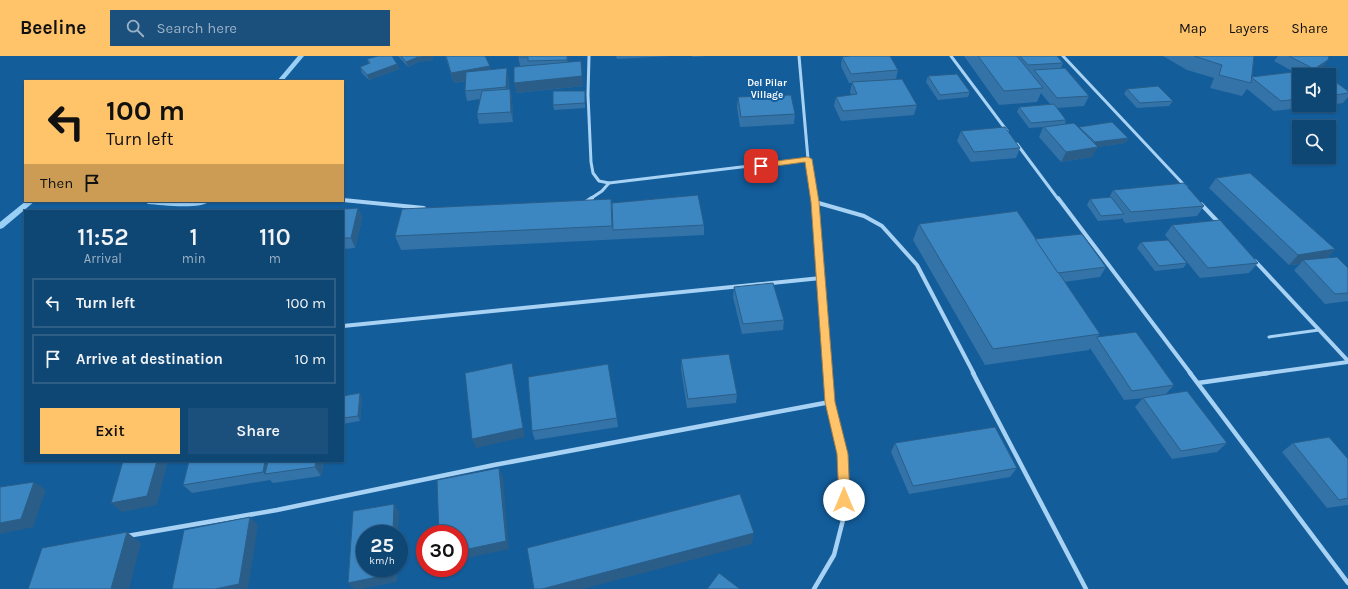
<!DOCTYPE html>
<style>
:root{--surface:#0e4674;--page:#1c507c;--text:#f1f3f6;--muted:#9bb1c5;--line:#2e5e86;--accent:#ffc46a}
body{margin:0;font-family:Karla,sans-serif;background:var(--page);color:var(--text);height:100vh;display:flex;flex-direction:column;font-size:15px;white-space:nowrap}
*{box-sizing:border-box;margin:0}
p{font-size:13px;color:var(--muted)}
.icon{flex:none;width:22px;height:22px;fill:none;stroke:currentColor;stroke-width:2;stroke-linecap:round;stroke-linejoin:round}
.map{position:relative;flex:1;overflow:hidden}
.sheet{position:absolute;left:24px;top:154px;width:320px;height:252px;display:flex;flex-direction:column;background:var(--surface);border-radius:0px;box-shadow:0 1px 3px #0004,0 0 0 1px var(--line)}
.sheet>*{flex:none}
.top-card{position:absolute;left:24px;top:24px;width:320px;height:122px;border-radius:0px;box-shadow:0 1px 3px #0004,0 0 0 1px var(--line);background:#ffc46a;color:#111;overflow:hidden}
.fabs{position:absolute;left:1292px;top:12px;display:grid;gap:8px}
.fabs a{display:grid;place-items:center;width:44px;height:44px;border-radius:0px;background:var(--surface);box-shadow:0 1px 3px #0004,0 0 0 1px var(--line);font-size:20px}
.speed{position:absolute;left:356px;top:469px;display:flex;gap:8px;font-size:20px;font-weight:700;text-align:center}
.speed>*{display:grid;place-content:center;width:52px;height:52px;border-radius:50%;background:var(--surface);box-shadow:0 1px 3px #0004,0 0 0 1px var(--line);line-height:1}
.speed small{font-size:10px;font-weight:400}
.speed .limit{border:6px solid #d22;background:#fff;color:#111}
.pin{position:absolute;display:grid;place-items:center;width:34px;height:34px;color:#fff;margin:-17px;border-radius:8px;box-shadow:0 2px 6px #0006}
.me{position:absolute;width:44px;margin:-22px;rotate:0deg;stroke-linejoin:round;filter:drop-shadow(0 0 3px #0008)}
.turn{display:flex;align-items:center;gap:14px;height:84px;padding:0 16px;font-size:18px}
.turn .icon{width:52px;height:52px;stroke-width:2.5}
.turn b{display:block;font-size:28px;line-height:34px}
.then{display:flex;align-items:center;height:38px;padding:0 16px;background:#0003;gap:8px;font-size:15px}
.eta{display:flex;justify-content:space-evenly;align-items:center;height:68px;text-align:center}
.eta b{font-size:24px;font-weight:600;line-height:28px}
.action{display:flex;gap:8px;margin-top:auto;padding:8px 16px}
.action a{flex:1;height:46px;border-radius:0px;background:var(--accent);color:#111;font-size:16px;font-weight:600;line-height:46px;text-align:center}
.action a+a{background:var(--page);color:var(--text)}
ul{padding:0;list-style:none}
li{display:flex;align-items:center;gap:12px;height:50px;margin:0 8px 6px;padding:0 8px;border:2px solid var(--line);border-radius:0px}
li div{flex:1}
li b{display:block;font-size:15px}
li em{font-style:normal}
header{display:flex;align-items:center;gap:24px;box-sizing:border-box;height:56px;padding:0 20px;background:var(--accent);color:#111}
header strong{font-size:19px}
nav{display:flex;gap:22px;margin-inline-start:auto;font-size:14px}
.search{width:280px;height:36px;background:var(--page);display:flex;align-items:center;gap:10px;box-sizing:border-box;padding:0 14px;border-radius:0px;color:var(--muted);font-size:15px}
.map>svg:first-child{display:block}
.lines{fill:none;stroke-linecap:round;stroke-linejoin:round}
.stream{fill:#9acff6;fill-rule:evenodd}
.lane{stroke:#a8d2f3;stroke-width:3}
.street-far2{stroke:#a8d2f3;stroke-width:3}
.street-far1{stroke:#a8d2f3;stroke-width:4}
.street{stroke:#a8d2f3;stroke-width:4.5}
.wall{fill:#3473a7}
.shaded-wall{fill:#2a5e88}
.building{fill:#3c86c2;stroke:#2a5e88}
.route{fill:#ffc46a;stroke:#a67f45}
.labels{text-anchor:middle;stroke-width:4;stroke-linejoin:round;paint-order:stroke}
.far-neighbourhood-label{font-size:10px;font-weight:bold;fill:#fff;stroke:#135d9b}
</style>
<header>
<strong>Beeline</strong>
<div class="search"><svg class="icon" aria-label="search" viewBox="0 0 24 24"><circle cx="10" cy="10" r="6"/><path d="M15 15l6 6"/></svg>Search here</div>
<nav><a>Map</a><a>Layers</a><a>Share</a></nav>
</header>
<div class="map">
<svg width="1348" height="533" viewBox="0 0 1348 533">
<rect width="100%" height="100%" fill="#135d9b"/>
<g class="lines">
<!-- stream -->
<g class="stream">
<path d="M298 0H304L283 25H277Z"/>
<path d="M26 145H35L3 172 0 173V166Z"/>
<path d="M144 145H210C201 154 161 149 148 148Z"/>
</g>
<!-- lane -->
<path class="lane" d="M1269 281 1319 274"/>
<!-- street-far2 -->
<g class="street-far2">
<path d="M589 0 588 39 591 106 593 117 599 125 609 127 808 103"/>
<path d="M799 0 808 103 815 143"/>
<path d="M951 0 1007 75"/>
<path d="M1063 0 1186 131"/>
<path d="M1017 88 1058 143"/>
<path d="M590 143 602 135 609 127"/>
</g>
<!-- street-far1 -->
<g class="street-far1">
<path d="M814 142 828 318"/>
<path d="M1058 142 1191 318"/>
<path d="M343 144 424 152"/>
<path d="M586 146 592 142"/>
<path d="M815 146 864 160 882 170 917 209 974 318"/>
<path d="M1201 148 1220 168"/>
<path d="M1255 205 1348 305"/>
<path d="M343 270 821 222"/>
<path d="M1261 318 1348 306"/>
</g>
<!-- street -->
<g class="street">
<path d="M973 317 1086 533"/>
<path d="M1190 317 1348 527"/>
<path d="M1198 327 1268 317"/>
<path d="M127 480 277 454 494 409 830 346"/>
<path d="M814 533 834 499 844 460 845 429 843 398 830 346 828 317"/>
</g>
</g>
<!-- wall -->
<g class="wall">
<path d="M398 0H432L433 4 419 6 408 11Z"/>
<path d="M445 0H485L491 14 509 22V33H510L512 43 513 66 479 68 477 58 480 43 467 45 465 35 466 25 454 27Z"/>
<path d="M518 0H568V6L583 30 516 37 520 10Z"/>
<path d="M616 0H670L617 3Z"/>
<path d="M692 0H707L693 1Z"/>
<path d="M964 0H1057L1063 7 1061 12 1089 40 1084 50 1057 52 1066 64 1065 68 1079 72V71L1128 82 1125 87 1097 91 1092 101 1061 106 1039 81 1043 71 1029 72 1017 56 1019 51 1050 48 1041 37 1037 46 999 49Z"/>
<path d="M1163 0H1254L1252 21 1294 16 1274 5 1278 0H1329L1320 14 1299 19V49H1325L1274 55 1247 33 1242 40 1210 32 1214 22 1187 14Z"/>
<path d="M842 1 898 14 896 23 917 49 914 59 841 65 834 50 836 41 851 39 850 36 852 27H849L841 10Z"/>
<path d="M367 3 397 8 399 13 369 24 362 17 360 11 369 8Z"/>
<path d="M928 20 970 36 968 41 938 44 926 26Z"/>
<path d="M1329 21 1348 35V41L1343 47 1329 49Z"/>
<path d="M1127 33 1173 45 1169 50 1137 52 1124 38Z"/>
<path d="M585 40V52L554 54 553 49Z"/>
<path d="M738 41 795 58 794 68 740 71 737 51Z"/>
<path d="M961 75 1020 92 1016 102 971 106 957 85Z"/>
<path d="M1216 122 1335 193 1327 202 1348 212V245L1325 248 1294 214 1300 208 1289 209 1209 132Z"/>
<path d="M1113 134 1204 150 1197 160 1125 167 1122 162 1121 163 1098 165 1087 149 1090 143 1109 142Z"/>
<path d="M612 147 704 169V179L401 194 395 180Z"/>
<path d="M358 152 362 162 355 192 343 193V155Z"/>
<path d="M919 168 1035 183 1106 211 1100 221 1064 226 1100 278 1097 281 1174 329 1166 338 1227 387 1217 396 1172 403 1135 351 1143 342H1144L1124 344 1090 292 1089 294 985 309 913 184Z"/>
<path d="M1172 169 1258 207 1249 217 1200 222 1165 179Z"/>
<path d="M1141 186 1187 207 1183 212 1155 215 1137 192Z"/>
<path d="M734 231 784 264 783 274 742 278 733 241Z"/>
<path d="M681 303 737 338 736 347 687 352 681 313Z"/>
<path d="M360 337 362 342 360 365 343 368V340Z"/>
<path d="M617 362 618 371 535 384 532 375Z"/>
<path d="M895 387 1017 412 1010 421 909 438 891 396Z"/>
<path d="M1293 387 1348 403V449L1327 452 1282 396Z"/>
<path d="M324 405 321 420 273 427 270 424 192 437 183 429Z"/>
</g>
<!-- shaded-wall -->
<g class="shaded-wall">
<path d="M423 0H432L433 4 419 6 408 11 406 6 418 1Z"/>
<path d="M567 0H568V13L567 4Z"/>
<path d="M1328 4 1321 14 1313 19H1309L1314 13Z"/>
<path d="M581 5 583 30 516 37 514 27Z"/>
<path d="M397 8 399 13 369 24 367 19Z"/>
<path d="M490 10 492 20 454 27 451 17Z"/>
<path d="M507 12 509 22 508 41 506 31Z"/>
<path d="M510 33 512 43 513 66 511 56Z"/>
<path d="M1128 82 1125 87 1092 92 1095 86Z"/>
<path d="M1098 91 1092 101 1061 106 1066 96Z"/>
<path d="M358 152 362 162 355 192 351 182Z"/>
<path d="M1335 193 1326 203 1303 204 1300 208 1289 209 1298 199Z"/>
<path d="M512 307 514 316 525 381 476 392 472 383Z"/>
<path d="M360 337 362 342 360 365 358 360Z"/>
<path d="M157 405H168L157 449 122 456 111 447Z"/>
<path d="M265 405H274L265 418 270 424 263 416Z"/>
<path d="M316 405H324L321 420 315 411Z"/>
<path d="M499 412 503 421 509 493 459 504V495Z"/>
<path d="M34 426 46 434 33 471 0 478V467Z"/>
<path d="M394 448 399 456 398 478H393Z"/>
<path d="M250 461 258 469 248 533H215Z"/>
<path d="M127 476 141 487 129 533H111Z"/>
<path d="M754 477 752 488 583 533H542Z"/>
<path d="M392 512H397V526L361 533H354L348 527Z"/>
</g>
<!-- building -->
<g class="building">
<path d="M378 0H392L397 8 367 19 360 11 370 7 367 3Z"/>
<path d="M401 0H417L418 1 406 6Z"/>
<path d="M446 0H485L490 10 451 17Z"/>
<path d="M518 0H567V4L528 5V1H518Z"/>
<path d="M850 0H890L898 14 851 18 842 1Z"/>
<path d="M978 0H1017L1043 32 1004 35Z"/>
<path d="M1020 0H1057L1063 7 1028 9Z"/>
<path d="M1194 0H1254L1251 27 1219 19 1222 9Z"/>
<path d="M1289 0H1329L1328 4 1314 13Z"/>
<path d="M581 5 582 20 514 27V11Z"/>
<path d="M507 12 506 31 465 35 466 16Z"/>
<path d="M1065 12 1089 40 1057 42 1034 14Z"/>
<path d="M1319 13 1327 19H1299V43L1281 45 1251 21Z"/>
<path d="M957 18 970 36 940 39 928 20Z"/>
<path d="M1329 21 1348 35V37L1329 40Z"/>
<path d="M902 23 917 49 843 55 836 41 857 38 852 26Z"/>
<path d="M1158 30 1173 45 1140 47 1127 33Z"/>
<path d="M510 33 511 56 477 58 482 35Z"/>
<path d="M553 35H585V47L553 49Z"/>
<path d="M791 39 795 58 741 61 738 41Z"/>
<path d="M1054 48 1066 64 1031 67 1019 51Z"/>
<path d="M1112 66 1128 82 1095 86 1079 71Z"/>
<path d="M1074 67 1098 91 1066 96 1044 71Z"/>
<path d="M1005 71 1020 92 974 96 961 75Z"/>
<path d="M1250 117 1335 193 1298 199 1216 122Z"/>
<path d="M1184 127 1204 150 1131 156 1113 134Z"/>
<path d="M698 139 704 169 613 174 612 147Z"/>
<path d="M1111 141 1124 158 1101 160 1090 143Z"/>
<path d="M611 143 612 170 395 180 402 153Z"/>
<path d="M358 152 351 182H343V155H318Z"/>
<path d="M1017 155 1100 278 993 293 919 168Z"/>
<path d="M1220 164 1258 207 1208 212 1172 169Z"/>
<path d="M1082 178 1106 211 1058 217 1035 183Z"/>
<path d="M1168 184 1187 207 1159 210 1141 186Z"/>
<path d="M1337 201 1348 212V237L1335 238 1303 204Z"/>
<path d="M773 227 784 264 743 268 734 231Z"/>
<path d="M1136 276 1174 329 1132 335 1097 282V281Z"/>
<path d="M729 298 737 338 688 343 681 303Z"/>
<path d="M512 307 523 372 472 383 465 317Z"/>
<path d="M608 308 617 362 532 375 528 321Z"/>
<path d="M1187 335 1227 387 1181 395 1143 342Z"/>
<path d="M360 337 358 360 343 362V340Z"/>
<path d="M995 371 1017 412 913 430 895 387Z"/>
<path d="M1329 381 1348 403V442L1339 444 1293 387Z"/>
<path d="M123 405H157L147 440 111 447Z"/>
<path d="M189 405H265L263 416 183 429Z"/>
<path d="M268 405H316L315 411 265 418Z"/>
<path d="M499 412 506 485 459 495V478H439L437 424Z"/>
<path d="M34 426 21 463 0 467V431Z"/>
<path d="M740 438 754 477 542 533H534L527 492Z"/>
<path d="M394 448 393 478H365V512H392L391 518 348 527 353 455Z"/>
<path d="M250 461 239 528 215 533H172L184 474Z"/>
<path d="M127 476 111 533H28L42 492Z"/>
<path d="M719 517 740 533H707Z"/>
</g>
<!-- route -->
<path class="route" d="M808 101 812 103 819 146 835 346 848 398 850 444 848 448 844 449 840 448 839 444 837 398 825 346 811 146 805 106 761 112 758 110 761 107Z"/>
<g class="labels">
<!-- far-neighbourhood labels -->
<g class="far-neighbourhood-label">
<text x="767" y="30">Del Pilar<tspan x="767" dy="12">Village</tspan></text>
</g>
</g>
</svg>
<div class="fabs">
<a><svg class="icon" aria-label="sound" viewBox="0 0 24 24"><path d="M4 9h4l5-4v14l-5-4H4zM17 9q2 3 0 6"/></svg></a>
<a><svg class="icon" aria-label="search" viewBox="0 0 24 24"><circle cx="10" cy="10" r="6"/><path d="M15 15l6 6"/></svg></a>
</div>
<div class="speed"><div>25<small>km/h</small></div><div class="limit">30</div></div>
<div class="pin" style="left:761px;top:110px;background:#d93025"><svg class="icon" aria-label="arrive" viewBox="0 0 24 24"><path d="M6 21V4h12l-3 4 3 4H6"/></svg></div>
<svg class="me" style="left:844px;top:444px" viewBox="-20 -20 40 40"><circle r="19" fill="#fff"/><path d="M0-13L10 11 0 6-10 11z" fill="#ffc46a"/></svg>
<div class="top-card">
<div class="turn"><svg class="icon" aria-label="left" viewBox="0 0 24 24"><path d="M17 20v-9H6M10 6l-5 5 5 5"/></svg><div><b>100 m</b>Turn left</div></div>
<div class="then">Then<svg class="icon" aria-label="arrive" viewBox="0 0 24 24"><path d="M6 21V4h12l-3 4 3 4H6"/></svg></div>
</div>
<section class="sheet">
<div class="eta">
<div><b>11:52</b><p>Arrival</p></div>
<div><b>1</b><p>min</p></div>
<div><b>110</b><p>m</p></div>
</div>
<ul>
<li><svg class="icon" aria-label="left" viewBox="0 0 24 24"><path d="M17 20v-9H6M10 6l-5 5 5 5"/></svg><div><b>Turn left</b></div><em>100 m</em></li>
<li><svg class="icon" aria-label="arrive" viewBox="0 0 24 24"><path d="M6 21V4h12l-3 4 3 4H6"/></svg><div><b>Arrive at destination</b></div><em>10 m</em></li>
</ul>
<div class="action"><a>Exit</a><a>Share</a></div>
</section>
</div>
